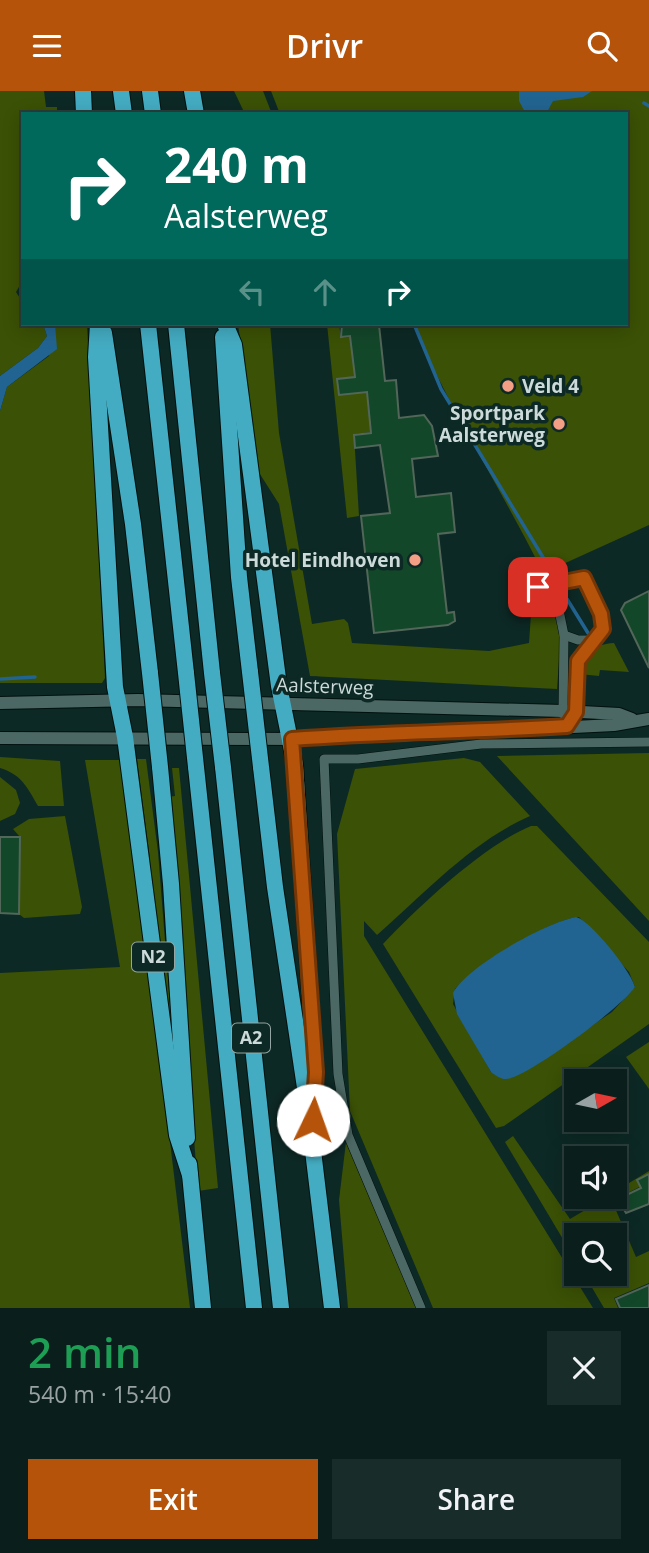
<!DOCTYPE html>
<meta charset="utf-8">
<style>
:root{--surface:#0a1f1c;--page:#182c29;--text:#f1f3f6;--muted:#99a2a3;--line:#2a3d3b;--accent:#b45309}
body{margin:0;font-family:"Open Sans",sans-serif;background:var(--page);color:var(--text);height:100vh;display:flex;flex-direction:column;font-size:26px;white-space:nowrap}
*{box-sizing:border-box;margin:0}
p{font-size:23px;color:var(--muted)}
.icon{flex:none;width:38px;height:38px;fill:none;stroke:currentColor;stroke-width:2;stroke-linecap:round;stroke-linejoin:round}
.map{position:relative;height:1217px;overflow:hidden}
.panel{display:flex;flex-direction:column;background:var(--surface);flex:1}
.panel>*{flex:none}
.guide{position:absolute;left:21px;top:21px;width:607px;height:214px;border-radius:0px;box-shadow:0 4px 18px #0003,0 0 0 2px var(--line);background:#00695c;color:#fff;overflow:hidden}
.needle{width:46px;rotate:81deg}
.tools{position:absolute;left:564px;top:978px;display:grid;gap:14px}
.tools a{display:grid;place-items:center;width:63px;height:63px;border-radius:0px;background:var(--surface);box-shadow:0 4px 18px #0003,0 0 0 2px var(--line);font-size:35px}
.pin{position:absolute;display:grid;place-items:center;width:60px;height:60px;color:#fff;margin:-30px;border-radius:14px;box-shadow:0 4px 10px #0006}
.me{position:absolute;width:77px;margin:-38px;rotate:3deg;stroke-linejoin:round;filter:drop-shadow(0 0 5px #0008)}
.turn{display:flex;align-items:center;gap:24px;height:147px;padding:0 28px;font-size:32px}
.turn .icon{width:91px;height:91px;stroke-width:2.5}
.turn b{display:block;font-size:49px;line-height:60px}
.lanes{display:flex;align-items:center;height:66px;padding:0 28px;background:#0003;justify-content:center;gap:35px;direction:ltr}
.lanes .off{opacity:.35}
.round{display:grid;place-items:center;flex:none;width:74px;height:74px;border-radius:0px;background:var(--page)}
.headline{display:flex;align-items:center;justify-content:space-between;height:119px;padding:0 28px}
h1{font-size:42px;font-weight:600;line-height:52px;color:#1e9e55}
.primary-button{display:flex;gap:14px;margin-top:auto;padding:14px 28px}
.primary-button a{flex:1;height:80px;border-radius:0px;background:var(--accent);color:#fff;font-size:28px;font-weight:600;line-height:80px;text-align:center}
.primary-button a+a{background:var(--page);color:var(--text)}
header{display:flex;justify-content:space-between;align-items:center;height:91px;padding:0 28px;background:var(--accent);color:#fff;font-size:32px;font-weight:600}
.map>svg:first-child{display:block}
.green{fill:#3b5105;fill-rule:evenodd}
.water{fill:#226491}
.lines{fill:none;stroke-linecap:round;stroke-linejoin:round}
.stream{stroke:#226491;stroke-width:3.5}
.building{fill:#13472a;stroke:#526759;stroke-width:2}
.street-casing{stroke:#00110e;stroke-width:10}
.secondary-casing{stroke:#00110e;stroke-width:14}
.highway-casing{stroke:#00110e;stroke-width:18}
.street{stroke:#4c6864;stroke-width:9}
.secondary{stroke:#4c6864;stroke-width:12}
.highway{stroke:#44acc2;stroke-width:16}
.highway-bridge-casing{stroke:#00110e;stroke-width:18;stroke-linecap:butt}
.highway-bridge{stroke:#44acc2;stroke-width:16}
.route-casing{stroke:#753606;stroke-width:18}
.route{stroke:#b45309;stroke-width:12}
.poi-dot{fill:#f39f85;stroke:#0d2925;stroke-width:2.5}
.labels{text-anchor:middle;stroke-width:7;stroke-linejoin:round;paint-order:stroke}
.shield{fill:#0d2925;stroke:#93a6a3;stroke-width:2}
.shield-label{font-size:18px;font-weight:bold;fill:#ccdbd9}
.poi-label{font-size:19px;font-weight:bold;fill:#ccdbd9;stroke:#0d2925;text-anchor:end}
.street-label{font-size:19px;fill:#ccdbd9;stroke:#0d2925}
</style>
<header><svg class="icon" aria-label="menu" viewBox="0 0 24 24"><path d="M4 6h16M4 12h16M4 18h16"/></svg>Drivr<svg class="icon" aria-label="search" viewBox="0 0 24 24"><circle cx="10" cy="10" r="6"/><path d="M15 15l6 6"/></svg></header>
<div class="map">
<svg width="649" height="1217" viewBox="0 0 649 1217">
<rect width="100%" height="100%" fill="#0d2925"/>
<!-- green -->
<g class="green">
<path d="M0 0H44L46 16H57V23H23V189L16 201 23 212V233H43L47 245 38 257 0 285Z"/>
<path d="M234 0H263L272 23H245Z"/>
<path d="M271 0H649V434L561 474 540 476C499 394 449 317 413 233H626V23H280Z"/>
<path d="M55 233H87L105 587 102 592H0V320L7 296 49 265Z"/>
<path d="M238 233H270L279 342 312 533 344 528 348 532 352 552 489 560 529 552 532 509 546 510 554 515 561 542 557 598 310 585 279 413 258 380Z"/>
<path d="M327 233H339L341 247 351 246 357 286 337 288 339 304 367 301 372 341 354 343 359 425 347 427Z"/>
<path d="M614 552 629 581 600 579 599 585 579 583C581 562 595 553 614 552Z"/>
<path d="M649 662V830L497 665Z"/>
<path d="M0 666 60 670 64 715H38C27 696 22 684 0 677Z"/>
<path d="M464 667 480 671 530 725C471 751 425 802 377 844L364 830V845L593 1217H433L350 1020 337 743 355 678Z"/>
<path d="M137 668H146L158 761 176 989 150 807V768Z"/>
<path d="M85 669H120L129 710 190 1217H0V882L120 876Z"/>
<path d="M172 677H179L218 1097 198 1100 168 706 175 705Z"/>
<path d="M0 686 16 699 20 712 15 723 0 730Z"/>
<path d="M65 725 82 816 80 823 24 827 19 823 20 746 13 738 29 728Z"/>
<path d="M531 735H537L649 851V933L504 1035 496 1037 383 853C419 815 484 754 531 735ZM579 826 629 881 635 896 612 921 535 973 491 981 453 913 455 898C471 877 553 827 579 826Z"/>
<path d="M649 951V998L626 966Z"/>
<path d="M513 1045 570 1128 607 1106H614V1101L649 1080V1091L612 1110 636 1166 649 1160V1192L614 1207 618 1217H604L584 1183H614V1144H576V1170L505 1051Z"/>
<path d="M346 1051 416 1217H348L339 1109Z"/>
</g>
<!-- water -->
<g class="water">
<path d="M519 0H592L583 6 553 10 546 23H526L519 10Z"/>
<path d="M43 233H55L57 258 7 296 0 320V360V285L38 257 47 245Z"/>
<path d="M576 826C590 829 632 881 635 896 622 916 535 980 511 987 503 990 498 986 491 981L457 923 453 902C466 876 547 831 576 826Z"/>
</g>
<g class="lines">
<!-- stream -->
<g class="stream">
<path d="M644 12 649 15"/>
<path d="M414 233 441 298 544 468"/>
<path d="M567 508 588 542"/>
<path d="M0 588 35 586"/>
</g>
</g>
<!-- building -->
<g class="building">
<path d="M342 233 379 234 385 290 396 289 399 327 424 324 432 335 438 365 412 368 416 406 451 402 455 441 438 443 447 522 454 521 455 530 448 534 374 542 361 425 390 422 380 354 355 357 354 344 371 342 367 301 339 304 337 288 355 286 350 245 341 246Z"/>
<path d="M649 500V577L621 519 625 512Z"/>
<path d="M0 746H20L19 823 0 822Z"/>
<path d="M649 1083V1113L626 1122 618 1108 641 1097 637 1089Z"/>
<path d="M649 1194V1217H620L616 1208Z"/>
</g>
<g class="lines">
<!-- street casing -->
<g class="street-casing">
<g id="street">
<path d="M559 494 557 510 564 544 563 623"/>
<path d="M538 496 584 487 601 523 603 538 578 570 576 621 567 635"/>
<path d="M538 506 557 510"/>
<path d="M564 544 578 549H597"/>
<path d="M421 1217 348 1044 338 983 324 668H358L481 653 649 651"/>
</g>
</g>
<!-- secondary casing -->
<g class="secondary-casing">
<g id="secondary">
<path d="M0 612 138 609 563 620 619 623 632 628"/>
<path d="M0 647 292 648 359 642 413 644 614 634 649 628"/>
</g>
</g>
<!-- highway casing -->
<g class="highway-casing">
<g id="highway">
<path d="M83 0 84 23"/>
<path d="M121 0 124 23"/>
<path d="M150 0 153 23"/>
<path d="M192 0 196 23"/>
<path d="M98 233 96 266 115 596 125 646 177 1044 190 1084"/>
<path d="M148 233 186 582"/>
<path d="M176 233 212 582"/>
<path d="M225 233 234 254 279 595 295 674 315 981 312 1054"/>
<path d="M104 242 133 433 150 582"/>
<path d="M223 246 239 486 250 581"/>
<path d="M160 676 171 793 187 1047"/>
<path d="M196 676 254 1217"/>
<path d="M223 676 281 1217"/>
<path d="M261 676 275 796 307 1010"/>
<path d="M311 1043 332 1217"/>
<path d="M189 1073 203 1217"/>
</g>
</g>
<!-- street -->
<use href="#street" class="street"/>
<!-- secondary -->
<use href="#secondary" class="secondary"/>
<!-- highway -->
<use href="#highway" class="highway"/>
<!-- highway-bridge casing -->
<g class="highway-bridge-casing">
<g id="highway-bridge">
<path d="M250 581 261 676"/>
<path d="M150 582 160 676"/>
<path d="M186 582 196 676"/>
<path d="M212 582 223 676"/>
</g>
</g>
<!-- highway-bridge -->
<use href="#highway-bridge" class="highway-bridge"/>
</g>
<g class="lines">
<!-- route casing -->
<g class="route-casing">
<path id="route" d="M313 1029 316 981 292 648C383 641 475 641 567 635L576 621 578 570 603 538 601 523 584 487 538 496"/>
</g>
<!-- route -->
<use href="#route" class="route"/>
</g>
<!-- markers -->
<g class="poi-dot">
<circle cx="508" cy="295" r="7"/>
<circle cx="559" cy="333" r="7"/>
<circle cx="415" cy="469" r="7"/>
</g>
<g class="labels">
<!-- shield labels -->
<g class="shield">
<rect x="132" y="851.5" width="42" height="29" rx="5"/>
<rect x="232" y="932.5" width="38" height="29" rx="5"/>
</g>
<g class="shield-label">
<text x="153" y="872">N2</text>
<text x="251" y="953">A2</text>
</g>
<!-- poi labels -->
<g class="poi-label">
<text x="522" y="302" text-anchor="start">Veld 4</text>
<text x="545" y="329">Sportpark<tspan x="545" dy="22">Aalsterweg</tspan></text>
<text x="401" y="476">Hotel Eindhoven</text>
</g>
<!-- street labels -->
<g class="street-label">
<text transform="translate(325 595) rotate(2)" y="7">Aalsterweg</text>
</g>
</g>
</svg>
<div class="tools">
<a><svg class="needle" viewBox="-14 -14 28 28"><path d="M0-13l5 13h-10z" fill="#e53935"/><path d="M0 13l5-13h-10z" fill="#99a2a3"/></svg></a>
<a><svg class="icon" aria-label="sound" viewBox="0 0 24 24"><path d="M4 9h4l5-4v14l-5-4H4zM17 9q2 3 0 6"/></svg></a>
<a><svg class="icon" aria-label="search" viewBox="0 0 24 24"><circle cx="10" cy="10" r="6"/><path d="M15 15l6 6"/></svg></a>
</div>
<div class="pin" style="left:538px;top:496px;background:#d93025"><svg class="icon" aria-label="arrive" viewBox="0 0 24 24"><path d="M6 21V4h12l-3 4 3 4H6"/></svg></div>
<svg class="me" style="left:313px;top:1029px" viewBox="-20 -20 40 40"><circle r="19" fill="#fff"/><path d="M0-13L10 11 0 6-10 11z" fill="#b45309"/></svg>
<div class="guide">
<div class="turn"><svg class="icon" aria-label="right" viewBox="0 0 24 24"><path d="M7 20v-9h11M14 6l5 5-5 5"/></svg><div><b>240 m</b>Aalsterweg</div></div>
<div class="lanes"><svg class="icon off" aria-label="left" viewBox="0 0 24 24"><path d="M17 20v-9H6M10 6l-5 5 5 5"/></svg><svg class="icon off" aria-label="ahead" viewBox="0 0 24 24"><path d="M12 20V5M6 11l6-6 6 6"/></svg><svg class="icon" aria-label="right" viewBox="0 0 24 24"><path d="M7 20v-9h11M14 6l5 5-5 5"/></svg></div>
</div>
</div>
<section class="panel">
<div class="headline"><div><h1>2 min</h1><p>540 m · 15:40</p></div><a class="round"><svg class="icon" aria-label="close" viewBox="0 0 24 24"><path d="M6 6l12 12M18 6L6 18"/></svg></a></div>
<div class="primary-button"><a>Exit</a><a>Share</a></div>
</section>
